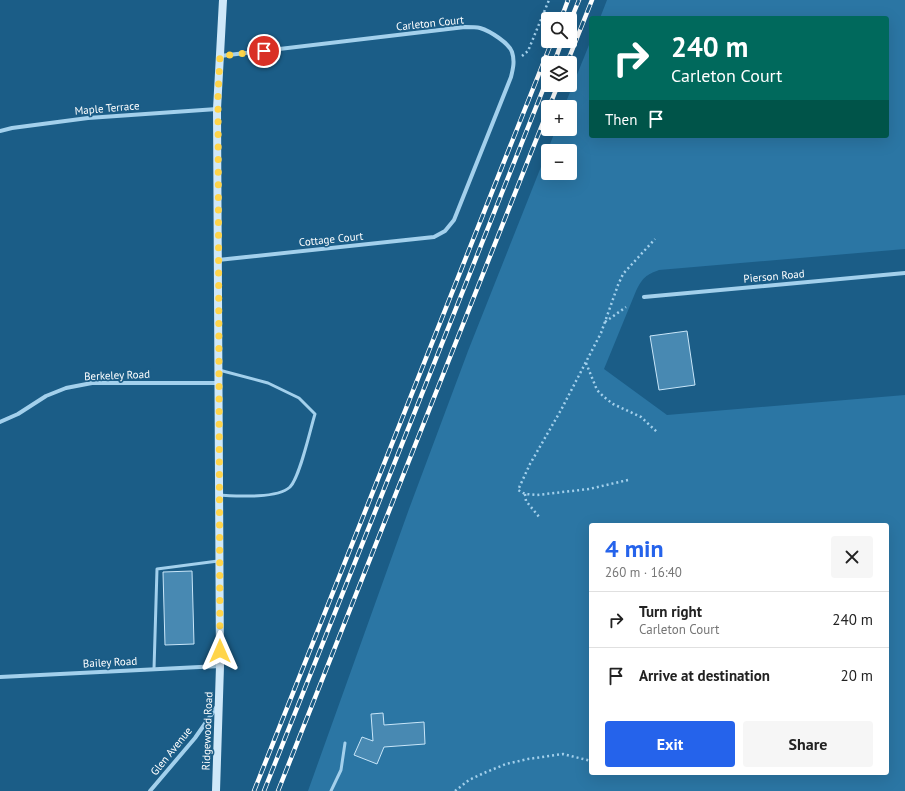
<!DOCTYPE html>
<meta charset="utf-8">
<style>
:root{--surface:#fff;--page:#f6f6f6;--text:#222;--muted:#767676;--line:#e0e0e0;--accent:#2563eb}
body{margin:0;font-family:"PT Sans",sans-serif;background:var(--page);color:var(--text);height:100vh;display:flex;flex-direction:column;font-size:15px;white-space:nowrap}
*{box-sizing:border-box;margin:0}
p{font-size:13px;color:var(--muted)}
.icon{flex:none;width:22px;height:22px;fill:none;stroke:currentColor;stroke-width:2;stroke-linecap:round;stroke-linejoin:round}
.map{position:relative;flex:1;overflow:hidden}
.panel{position:absolute;left:589px;top:523px;width:300px;height:252px;display:flex;flex-direction:column;background:var(--surface);border-radius:4px;box-shadow:0 4px 16px #0002}
.panel>*{flex:none}
.top-card{position:absolute;left:589px;top:16px;width:300px;height:122px;border-radius:4px;box-shadow:0 4px 16px #0002;background:#00695c;color:#fff;overflow:hidden}
.tools{position:absolute;left:541px;top:12px;display:grid;gap:8px}
.tools a{display:grid;place-items:center;width:36px;height:36px;border-radius:4px;background:var(--surface);box-shadow:0 4px 16px #0002;font-size:20px}
.pin{position:absolute;display:grid;place-items:center;width:34px;height:34px;color:#fff;margin:-17px;border:2px solid #fff;border-radius:50%;box-shadow:0 1px 4px #0007}
.me{position:absolute;width:44px;margin:-22px;rotate:0deg;stroke-linejoin:round;filter:drop-shadow(0 0 3px #0008)}
.turn{display:flex;align-items:center;gap:14px;height:84px;padding:0 16px;font-size:18px}
.turn .icon{width:52px;height:52px;stroke-width:2.5}
.turn b{display:block;font-size:28px;line-height:34px}
.then{display:flex;align-items:center;height:38px;padding:0 16px;background:#0003;gap:8px;font-size:15px}
.round{display:grid;place-items:center;flex:none;width:42px;height:42px;border-radius:4px;background:var(--page)}
.overview{display:flex;align-items:center;justify-content:space-between;height:68px;padding:0 16px}
h1{font-size:24px;font-weight:700;line-height:30px;color:var(--accent)}
.primary-button{display:flex;gap:8px;margin-top:auto;padding:8px 16px}
.primary-button a{flex:1;height:46px;border-radius:4px;background:var(--accent);color:#fff;font-size:16px;font-weight:700;line-height:46px;text-align:center}
.primary-button a+a{background:var(--page);color:var(--text)}
ul{padding:0;list-style:none}
li{display:flex;align-items:center;gap:12px;height:56px;padding:0 16px;border-top:1px solid var(--line)}
li div{flex:1}
li b{display:block;font-size:15px}
li em{font-style:normal}
.map>svg:first-child{display:block}
.green{fill:#2b76a4;fill-rule:evenodd}
.building{fill:#4889b2;stroke:#c8e6f9}
.lines{fill:none;stroke-linecap:round;stroke-linejoin:round}
.path{stroke:#a3d0ec;stroke-width:2.5;stroke-dasharray:2 3;stroke-linecap:butt}
.lane{stroke:#a3d0ec;stroke-width:3}
.street{stroke:#a3d0ec;stroke-width:4}
.secondary{stroke:#cfe8f9;stroke-width:8}
.rail-casing{stroke:#fff;stroke-width:4.5}
.rail{stroke:#1b5d87;stroke-width:3;stroke-dasharray:9;stroke-linecap:butt}
.route{stroke:#ffd54a;stroke-width:7;stroke-dasharray:0 12.6}
.labels{text-anchor:middle;stroke-width:3.5;stroke-linejoin:round;paint-order:stroke}
.street-label{font-size:11px;fill:#fff;stroke:#1b5d87}
</style>
<div class="map">
<svg width="905" height="791" viewBox="0 0 905 791">
<rect width="100%" height="100%" fill="#1b5d87"/>
<!-- green -->
<path class="green" d="M607 0H905V249L659 270C646 275 643 277 636 291L604 369 667 415 905 395V791H308L409 509 468 351 556 129H570V107H564L591 40V136H887V18H600ZM548 151H570V173H548ZM591 525H887V773H591Z"/>
<!-- building -->
<g class="building">
<path d="M687 331 695 385 659 390 650 336Z"/>
<path d="M192 571 194 644 165 645 163 572Z"/>
<path d="M383 713 384 725 424 722 425 744 384 747 377 764 354 755 362 737 373 741 371 714Z"/>
</g>
<g class="lines">
<!-- path -->
<g class="path">
<path d="M522 56 528 51 549 0"/>
<path d="M605 322 626 307"/>
<path d="M586 363 597 390 604 397 613 404 641 417 657 432"/>
<path d="M628 480 589 489 537 495 525 494 518 490 530 464 561 410 601 333 618 285 623 274 655 239"/>
<path d="M525 494 526 501 540 518"/>
<path d="M455 791 469 780 484 773 506 764 528 759 563 754 591 761"/>
</g>
<!-- lane -->
<g class="lane">
<path d="M219 370 268 383 299 398 315 414C310 430 300 477 290 487 277 499 237 496 220 495"/>
<path d="M154 669 157 569 218 561"/>
<path d="M331 791 341 770 345 743"/>
</g>
<!-- street -->
<g class="street">
<path d="M0 131 12 128 88 118 217 109"/>
<path d="M218 260 434 237 445 231 454 220 511 77C513 69 515 61 512 52 509 43 490 31 480 28 476 27 470 27 465 27L220 56"/>
<path d="M644 297 905 273"/>
<path d="M0 422 18 414 46 396 66 388 92 383H219"/>
<path d="M0 677 220 666"/>
<path d="M150 791 195 738 218 705"/>
</g>
<!-- secondary -->
<path class="secondary" d="M216 791 220 666 217 109 223 0"/>
<!-- rail casing -->
<g class="rail-casing">
<g id="rail">
<path d="M561 19 568 0"/>
<path d="M570 22 579 0"/>
<path d="M554 63 562 41"/>
<path d="M567 63 592 0"/>
<path d="M549 107 558 85"/>
<path d="M254 791 552 41"/>
<path d="M264 791 548 77"/>
<path d="M278 791 548 110"/>
</g>
</g>
<!-- rail -->
<use href="#rail" class="rail"/>
</g>
<g class="lines">
<!-- route -->
<path class="route" d="M220 651 218 95 220 56 264 51"/>
</g>
<g class="labels">
<!-- street labels -->
<g class="street-label">
<text transform="translate(430 23) rotate(-6)" y="4">Carleton Court</text>
<text transform="translate(107 108) rotate(-5)" y="4">Maple Terrace</text>
<text transform="translate(331 239) rotate(-6)" y="4">Cottage Court</text>
<text transform="translate(774 276) rotate(-5)" y="4">Pierson Road</text>
<text transform="translate(117 375) rotate(-2)" y="4">Berkeley Road</text>
<text transform="translate(110 662) rotate(-3)" y="4">Bailey Road</text>
<text transform="translate(207 731) rotate(-88)" y="4">Ridgewood Road</text>
<text transform="translate(171 751) rotate(-51)" y="4">Glen Avenue</text>
</g>
</g>
</svg>
<div class="tools">
<a><svg class="icon" aria-label="search" viewBox="0 0 24 24"><circle cx="10" cy="10" r="6"/><path d="M15 15l6 6"/></svg></a>
<a><svg class="icon" aria-label="layers" viewBox="0 0 24 24"><path d="M12 4l9 5-9 5-9-5zM3 14l9 5 9-5"/></svg></a>
<a>+</a>
<a>−</a>
</div>
<div class="pin" style="left:264px;top:51px;background:#d93025"><svg class="icon" aria-label="arrive" viewBox="0 0 24 24"><path d="M6 21V4h12l-3 4 3 4H6"/></svg></div>
<svg class="me" style="left:220px;top:651px" viewBox="-20 -20 40 40"><path d="M0-17L14 15 0 8-14 15z" fill="#ffd54a" stroke="#fff" stroke-width="4"/></svg>
<div class="top-card">
<div class="turn"><svg class="icon" aria-label="right" viewBox="0 0 24 24"><path d="M7 20v-9h11M14 6l5 5-5 5"/></svg><div><b>240 m</b>Carleton Court</div></div>
<div class="then">Then<svg class="icon" aria-label="arrive" viewBox="0 0 24 24"><path d="M6 21V4h12l-3 4 3 4H6"/></svg></div>
</div>
<section class="panel">
<div class="overview"><div><h1>4 min</h1><p>260 m · 16:40</p></div><a class="round"><svg class="icon" aria-label="close" viewBox="0 0 24 24"><path d="M6 6l12 12M18 6L6 18"/></svg></a></div>
<ul>
<li><svg class="icon" aria-label="right" viewBox="0 0 24 24"><path d="M7 20v-9h11M14 6l5 5-5 5"/></svg><div><b>Turn right</b><p>Carleton Court</p></div><em>240 m</em></li>
<li><svg class="icon" aria-label="arrive" viewBox="0 0 24 24"><path d="M6 21V4h12l-3 4 3 4H6"/></svg><div><b>Arrive at destination</b></div><em>20 m</em></li>
</ul>
<div class="primary-button"><a>Exit</a><a>Share</a></div>
</section>
</div>
